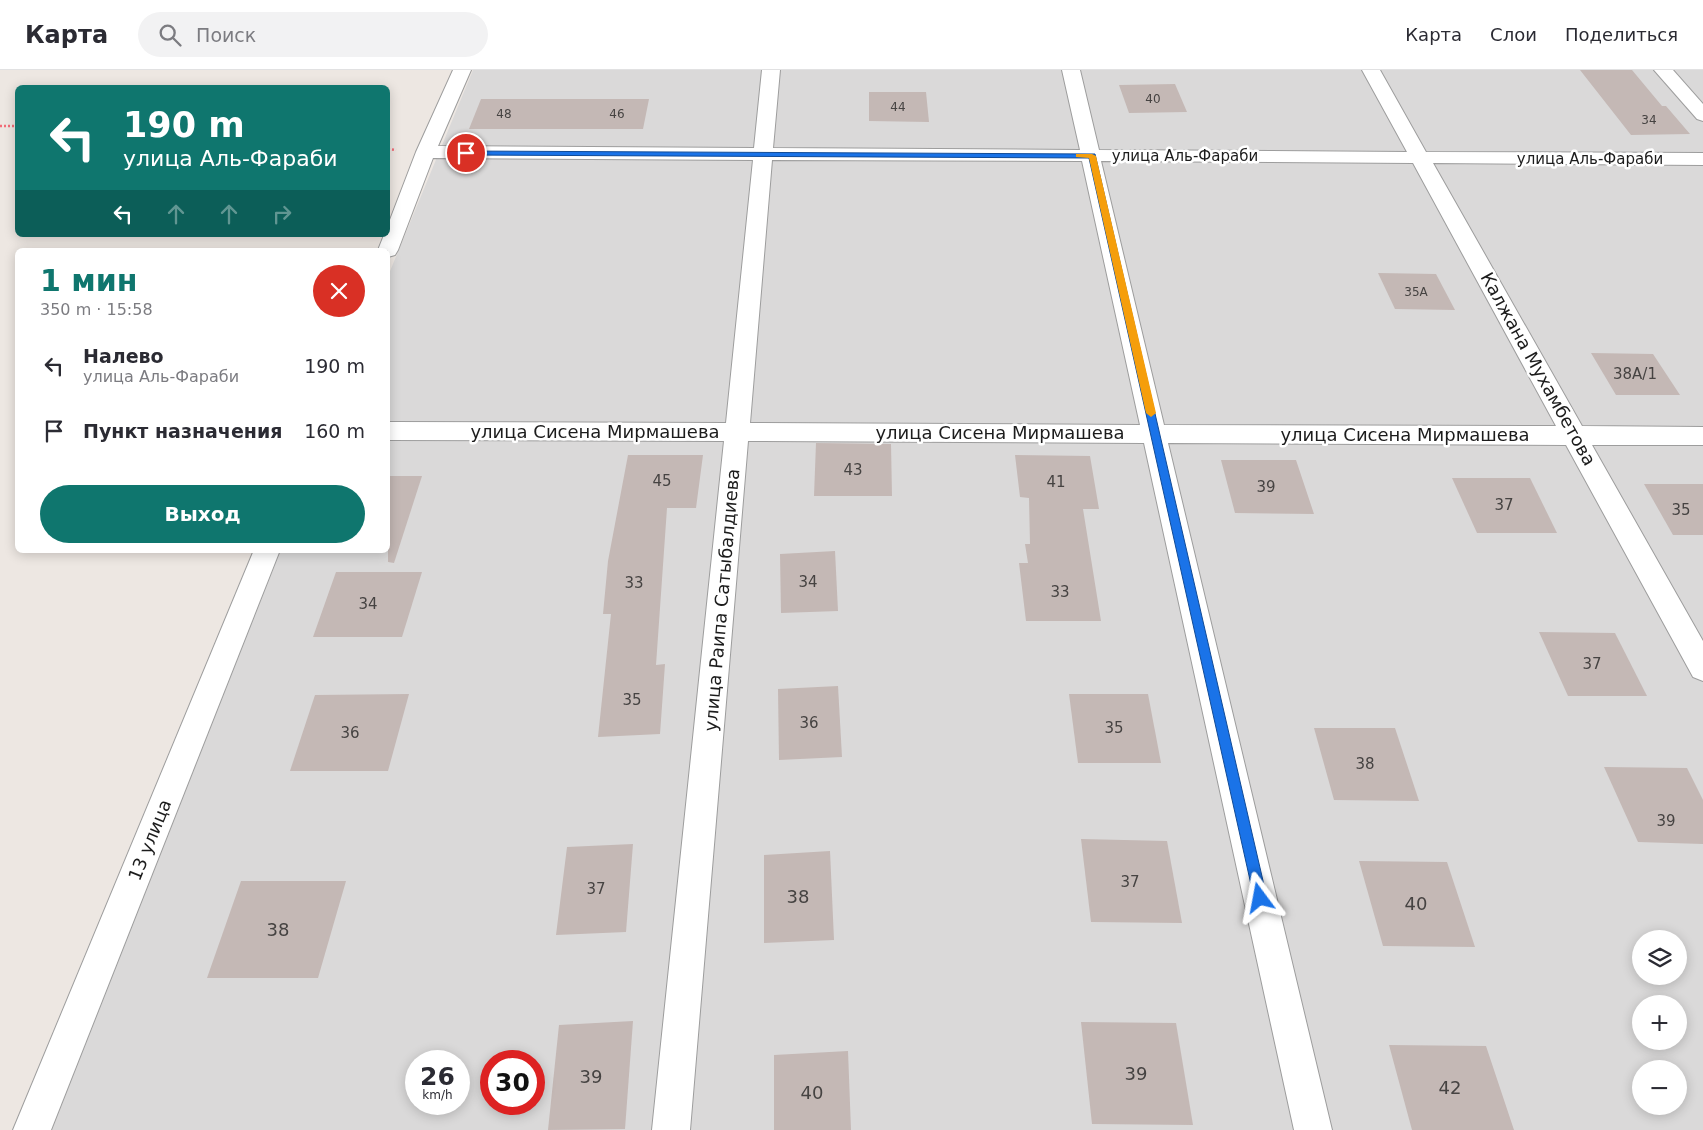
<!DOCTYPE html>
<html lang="ru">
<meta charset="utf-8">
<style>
:root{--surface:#fff;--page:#f2f2f3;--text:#2b2b33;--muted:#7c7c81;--line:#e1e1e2;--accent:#0f766e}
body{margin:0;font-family:"DejaVu Sans",sans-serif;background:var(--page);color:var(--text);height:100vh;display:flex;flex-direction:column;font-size:19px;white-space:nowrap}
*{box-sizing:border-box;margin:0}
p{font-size:16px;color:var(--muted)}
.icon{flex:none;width:28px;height:28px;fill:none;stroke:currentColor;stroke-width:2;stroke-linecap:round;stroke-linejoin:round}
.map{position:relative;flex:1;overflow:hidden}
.drawer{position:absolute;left:15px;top:178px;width:375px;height:305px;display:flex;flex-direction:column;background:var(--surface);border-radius:8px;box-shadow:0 2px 12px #0003}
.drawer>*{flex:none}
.top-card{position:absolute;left:15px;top:15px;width:375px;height:152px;border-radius:8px;box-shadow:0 2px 12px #0003;background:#0f766e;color:#fff;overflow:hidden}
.buttons{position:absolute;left:1632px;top:860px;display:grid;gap:10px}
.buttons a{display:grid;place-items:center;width:55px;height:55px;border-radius:50%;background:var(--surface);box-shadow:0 2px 12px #0003;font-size:25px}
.speed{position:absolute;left:405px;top:980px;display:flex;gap:10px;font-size:25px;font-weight:700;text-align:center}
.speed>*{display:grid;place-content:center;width:65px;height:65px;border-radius:50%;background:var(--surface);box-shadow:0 2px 12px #0003;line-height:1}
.speed small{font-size:12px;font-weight:400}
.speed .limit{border:8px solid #d22;background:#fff;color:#111}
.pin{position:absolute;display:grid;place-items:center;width:42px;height:42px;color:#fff;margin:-21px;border:2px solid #fff;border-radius:50%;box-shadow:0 1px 5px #0007}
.me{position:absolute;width:55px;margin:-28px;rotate:347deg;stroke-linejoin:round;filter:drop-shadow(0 0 4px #0008)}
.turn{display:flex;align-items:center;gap:18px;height:105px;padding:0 25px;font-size:22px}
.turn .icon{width:65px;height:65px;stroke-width:2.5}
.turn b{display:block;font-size:35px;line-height:42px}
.lanes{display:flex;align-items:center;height:48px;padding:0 25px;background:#0003;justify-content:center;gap:25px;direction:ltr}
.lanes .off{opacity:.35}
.round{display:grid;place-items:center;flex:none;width:52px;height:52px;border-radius:26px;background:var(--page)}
.overview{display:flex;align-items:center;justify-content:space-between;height:85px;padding:0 25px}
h1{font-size:30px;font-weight:600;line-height:38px;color:var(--accent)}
.button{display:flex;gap:10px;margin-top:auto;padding:10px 25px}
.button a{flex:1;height:58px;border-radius:30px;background:var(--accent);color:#fff;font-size:20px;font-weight:600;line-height:58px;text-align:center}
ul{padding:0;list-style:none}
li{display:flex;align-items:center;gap:15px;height:65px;padding:0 25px}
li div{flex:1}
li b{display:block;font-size:19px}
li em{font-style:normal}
header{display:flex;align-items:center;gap:30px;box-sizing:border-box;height:70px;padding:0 25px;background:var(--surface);border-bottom:1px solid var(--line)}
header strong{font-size:24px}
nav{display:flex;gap:28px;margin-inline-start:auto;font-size:18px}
.search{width:350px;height:45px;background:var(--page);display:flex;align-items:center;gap:12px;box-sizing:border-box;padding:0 18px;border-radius:28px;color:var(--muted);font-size:19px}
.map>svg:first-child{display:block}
.residential{fill:#dad9d9;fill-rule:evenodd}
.building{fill:#c4b8b5}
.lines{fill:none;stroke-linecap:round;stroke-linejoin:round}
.street-casing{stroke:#9d9d9d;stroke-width:2}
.path{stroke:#f26d78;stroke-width:2.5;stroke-dasharray:2 2;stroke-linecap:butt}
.street{fill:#fff;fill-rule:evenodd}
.route{fill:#1a73e8;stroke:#114b97}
.slow{fill:#f59e0b}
.labels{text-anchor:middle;stroke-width:5;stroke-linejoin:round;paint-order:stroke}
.far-number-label{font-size:12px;fill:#464342}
.far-street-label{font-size:15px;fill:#1c1c1c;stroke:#fff}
.number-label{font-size:15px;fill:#464342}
.street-label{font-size:18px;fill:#1c1c1c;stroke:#fff}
.near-number-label{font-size:18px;fill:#464342}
</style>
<header>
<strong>Карта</strong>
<div class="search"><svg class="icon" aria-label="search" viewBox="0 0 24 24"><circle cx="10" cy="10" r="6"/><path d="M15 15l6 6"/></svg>Поиск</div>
<nav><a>Карта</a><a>Слои</a><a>Поделиться</a></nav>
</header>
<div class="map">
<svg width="1703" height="1060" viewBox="0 0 1703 1060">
<rect width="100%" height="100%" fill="#ede7e2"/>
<!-- residential -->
<path class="residential" d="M473 0H1703V1060H32L273 480H388V206ZM1641 869H1679V906H1641ZM1641 934H1679V971H1641ZM416 991H459V1034H416ZM491 991H534V1034H491ZM1641 999H1679V1036H1641Z"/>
<!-- building -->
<g class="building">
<path d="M1580 0H1632L1662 36H1666L1690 64 1631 65Z"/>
<path d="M1175 14 1187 42 1129 43 1119 15Z"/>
<path d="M869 22H926L929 52 869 51Z"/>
<path d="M481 29H649L643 59H469Z"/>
<path d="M1378 203 1436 204 1455 240 1395 239Z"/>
<path d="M1591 283 1653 284 1680 325H1616Z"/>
<path d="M816 373 891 374 892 426H814Z"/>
<path d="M628 385H703L696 438H667L656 595 665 594 660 664 598 667 611 544H603L608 491Z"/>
<path d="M1015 385 1090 386 1099 439H1083L1101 551H1026L1019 493H1028L1025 474H1030L1029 428 1020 427Z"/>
<path d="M1221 390H1296L1314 444 1235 443Z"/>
<path d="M388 406H422L394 493 388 492Z"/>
<path d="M1452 408H1530L1557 463H1477Z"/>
<path d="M1644 414H1703V465H1673Z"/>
<path d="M835 481 838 541 781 543 780 484Z"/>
<path d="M336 502H422L402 567H313Z"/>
<path d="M1539 562 1615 563 1647 626H1568Z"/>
<path d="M838 616 842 687 779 690 778 619Z"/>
<path d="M409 624 388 701H290L315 625Z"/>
<path d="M1069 624H1148L1161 693H1078Z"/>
<path d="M1314 658H1395L1419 731 1334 730Z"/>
<path d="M1604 697 1687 698 1703 730V774L1638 772Z"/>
<path d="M1081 769 1167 771 1182 853 1091 852Z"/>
<path d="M633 774 626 862 556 865 567 777Z"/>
<path d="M830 781 834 870 764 873V785Z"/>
<path d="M1359 791 1447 792 1475 877 1383 876Z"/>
<path d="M241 811H346L318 908H207Z"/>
<path d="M633 951 625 1059 548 1060 559 955Z"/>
<path d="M1081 952 1176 953 1193 1055 1092 1054Z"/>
<path d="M1389 975 1486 976 1514 1060H1412Z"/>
<path d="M848 981 851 1060H774V985Z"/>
</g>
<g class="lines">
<!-- street casing -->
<g class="street-casing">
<g id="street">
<path d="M453 0H471L438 76 754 78 762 0H780L773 78 1080 80 1062 0H1080L1099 80 1407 82 1362 0H1380L1426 82 1703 83V95L1433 93 1582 356 1703 357V375H1592L1703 571V611L1693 607 1566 375 1168 373 1332 1060H1294L1144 373 748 371 690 1060H652L724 371 388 370V352L726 353 753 90 433 88 398 180 395 185 388 187V180H378L384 165H388V155L416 82ZM772 90 1082 91 1140 355 750 353ZM1101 91 1413 93 1556 356 1164 355Z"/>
<path d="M1654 0H1673L1703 34V51L1697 49Z"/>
<path d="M254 480H280L51 1060H13Z"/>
</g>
</g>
<!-- path -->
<g class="path">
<path d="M0 56H18"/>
<path d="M388 79 396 80"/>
</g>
<!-- street -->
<use href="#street" class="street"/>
</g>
<!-- route -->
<path class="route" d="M463 81 1095 84 1267 828 1265 833 1260 835 1256 833 1254 828 1089 88 466 85 462 83Z"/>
<!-- slow -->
<path class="slow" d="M1076 84H1092L1096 86 1156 343 1151 347 1146 343 1089 88 1076 87Z"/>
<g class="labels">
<!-- far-number labels -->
<g class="far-number-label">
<text x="1153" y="33">40</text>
<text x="898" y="41">44</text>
<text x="504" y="48">48</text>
<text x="617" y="48">46</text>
<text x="1649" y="54">34</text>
<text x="1416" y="226">35А</text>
</g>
<!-- far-street labels -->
<g class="far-street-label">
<text x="1185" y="91">улица Аль-Фараби</text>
<text x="1590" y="94">улица Аль-Фараби</text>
</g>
<!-- number labels -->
<g class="number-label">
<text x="1635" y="309">38А/1</text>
<text x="853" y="405">43</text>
<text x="662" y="416">45</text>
<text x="1056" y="417">41</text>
<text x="1266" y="422">39</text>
<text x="1504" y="440">37</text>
<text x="1681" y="445">35</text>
<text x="808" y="517">34</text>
<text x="634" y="518">33</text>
<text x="1060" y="527">33</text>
<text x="368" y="539">34</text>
<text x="1592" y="599">37</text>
<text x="632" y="635">35</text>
<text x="809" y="658">36</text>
<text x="1114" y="663">35</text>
<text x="350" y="668">36</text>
<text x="1365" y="699">38</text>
<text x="1666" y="756">39</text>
<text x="1130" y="817">37</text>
<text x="596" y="824">37</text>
</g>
<!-- street labels -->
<g class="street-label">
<text transform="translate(1538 299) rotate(61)" y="6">Калжана Мухамбетова</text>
<text x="595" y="368">улица Сисена Мирмашева</text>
<text x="1000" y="369">улица Сисена Мирмашева</text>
<text x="1405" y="371">улица Сисена Мирмашева</text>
<text transform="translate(722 530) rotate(-85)" y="6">улица Раипа Сатыбалдиева</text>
<text transform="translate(150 770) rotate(-68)" y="6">13 улица</text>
</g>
<!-- near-number labels -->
<g class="near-number-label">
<text x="798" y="833">38</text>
<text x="1416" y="840">40</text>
<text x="278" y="866">38</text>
<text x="1136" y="1010">39</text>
<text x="591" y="1013">39</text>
<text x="1450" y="1024">42</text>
<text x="812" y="1029">40</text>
</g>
</g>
</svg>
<div class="buttons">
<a><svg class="icon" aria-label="layers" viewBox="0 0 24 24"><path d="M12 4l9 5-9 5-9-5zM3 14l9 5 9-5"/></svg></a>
<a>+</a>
<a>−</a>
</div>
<div class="speed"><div>26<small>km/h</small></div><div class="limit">30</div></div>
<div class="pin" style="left:466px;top:83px;background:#d93025"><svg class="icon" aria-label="arrive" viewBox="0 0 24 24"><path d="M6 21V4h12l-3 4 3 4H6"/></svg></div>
<svg class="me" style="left:1260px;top:828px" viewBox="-20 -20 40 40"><path d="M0-17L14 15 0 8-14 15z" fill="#1a73e8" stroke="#fff" stroke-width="4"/></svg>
<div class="top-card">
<div class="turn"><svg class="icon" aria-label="left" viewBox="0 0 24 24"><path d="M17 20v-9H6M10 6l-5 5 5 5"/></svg><div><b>190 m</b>улица Аль-Фараби</div></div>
<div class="lanes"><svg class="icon" aria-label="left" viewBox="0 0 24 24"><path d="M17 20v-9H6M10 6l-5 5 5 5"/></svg><svg class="icon off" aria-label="ahead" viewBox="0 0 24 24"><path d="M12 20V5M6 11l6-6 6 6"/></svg><svg class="icon off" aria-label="ahead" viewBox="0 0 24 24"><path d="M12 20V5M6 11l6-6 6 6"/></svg><svg class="icon off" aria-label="right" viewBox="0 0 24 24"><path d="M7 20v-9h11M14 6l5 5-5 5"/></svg></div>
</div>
<section class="drawer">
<div class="overview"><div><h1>1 мин</h1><p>350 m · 15:58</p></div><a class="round" style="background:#d93025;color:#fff"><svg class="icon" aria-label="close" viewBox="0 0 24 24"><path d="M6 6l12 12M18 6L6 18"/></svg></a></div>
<ul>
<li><svg class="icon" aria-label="left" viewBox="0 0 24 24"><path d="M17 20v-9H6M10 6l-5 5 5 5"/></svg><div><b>Налево</b><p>улица Аль-Фараби</p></div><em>190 m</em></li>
<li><svg class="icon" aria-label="arrive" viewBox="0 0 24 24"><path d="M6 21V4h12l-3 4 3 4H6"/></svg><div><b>Пункт назначения</b></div><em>160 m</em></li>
</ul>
<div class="button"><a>Выход</a></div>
</section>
</div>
